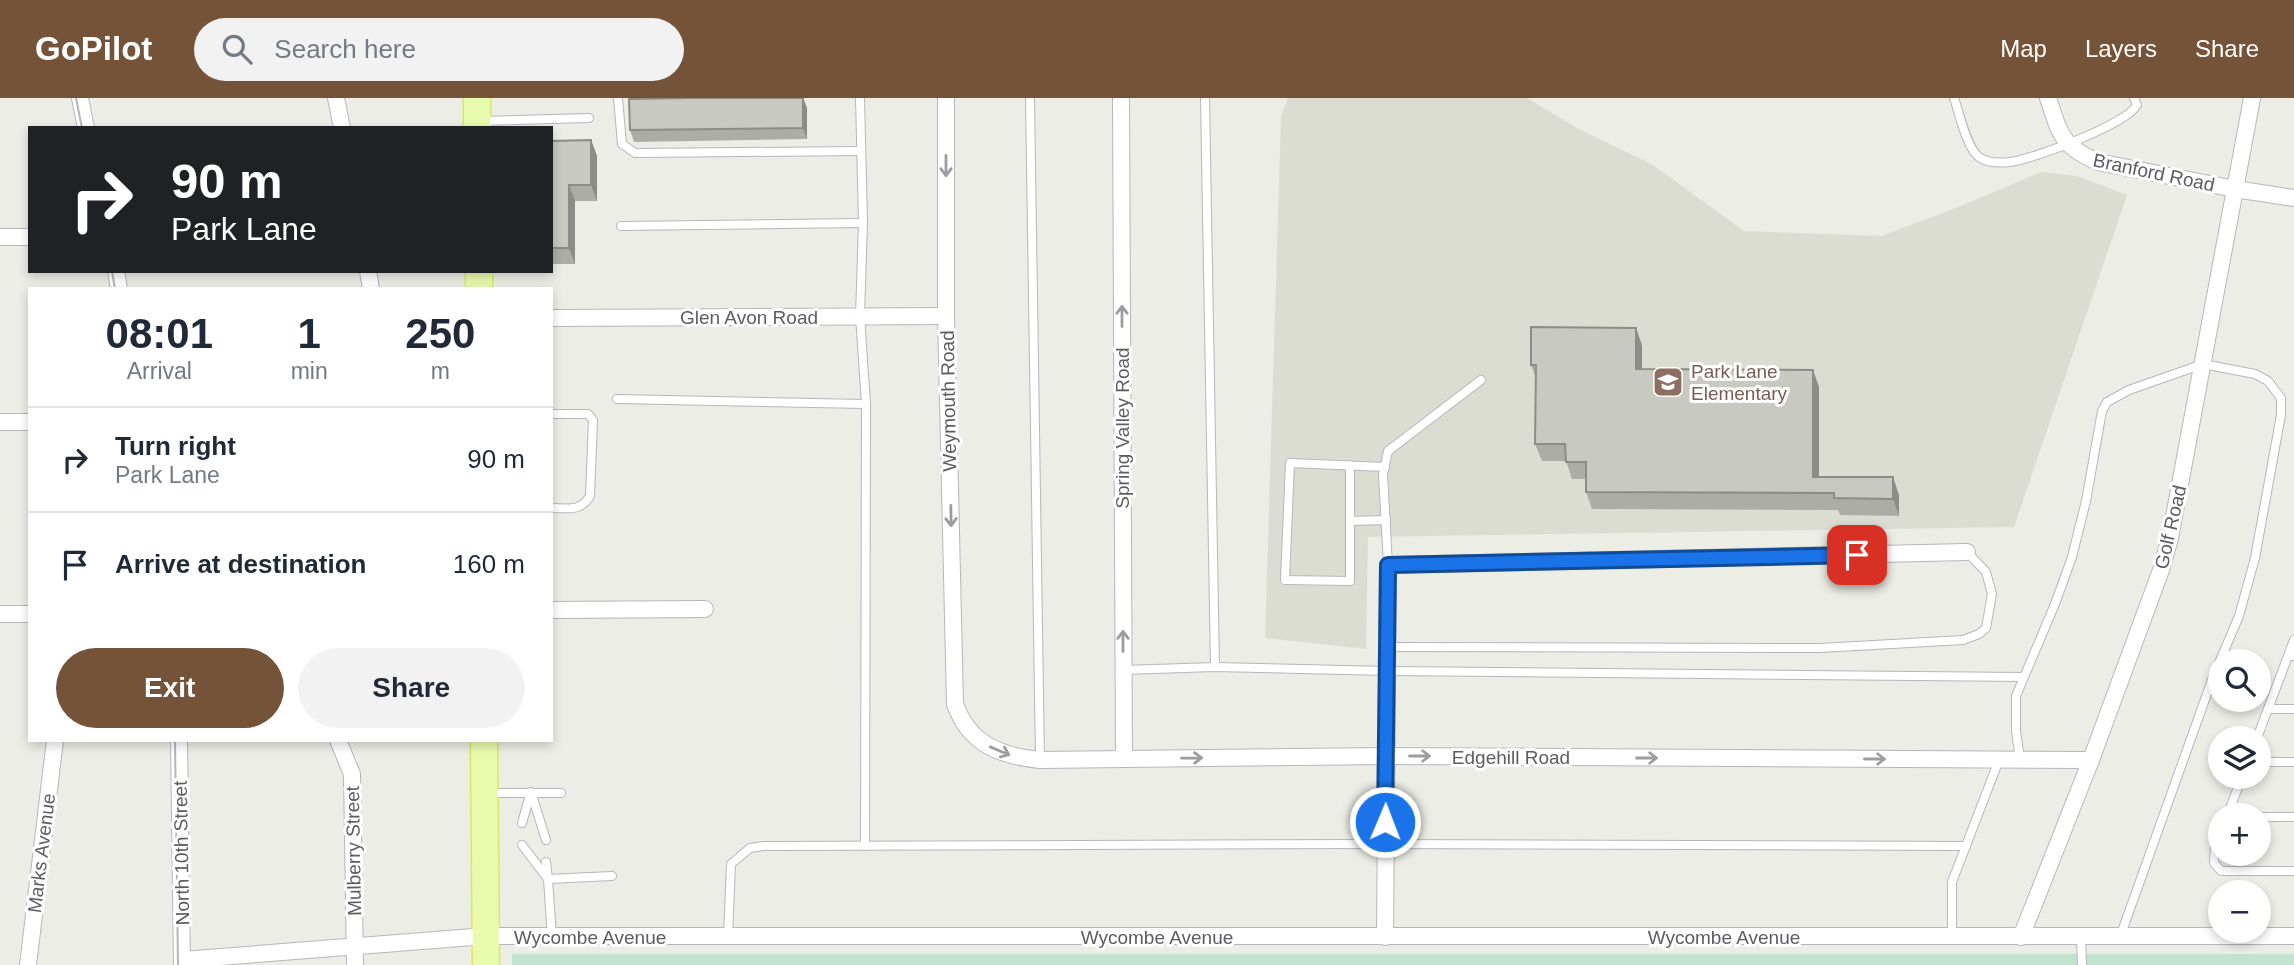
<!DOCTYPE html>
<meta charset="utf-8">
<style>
:root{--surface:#fff;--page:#f2f2f3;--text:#1f2937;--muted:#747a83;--line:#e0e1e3;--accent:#755338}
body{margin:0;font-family:Arial,sans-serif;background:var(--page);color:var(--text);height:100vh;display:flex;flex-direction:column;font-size:26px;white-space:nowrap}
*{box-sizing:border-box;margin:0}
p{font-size:23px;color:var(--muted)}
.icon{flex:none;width:38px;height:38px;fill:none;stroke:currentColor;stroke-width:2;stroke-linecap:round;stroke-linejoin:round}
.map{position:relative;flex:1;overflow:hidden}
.sheet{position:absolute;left:28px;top:189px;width:525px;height:455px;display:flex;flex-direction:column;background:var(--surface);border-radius:0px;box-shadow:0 4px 10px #0003}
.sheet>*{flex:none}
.hud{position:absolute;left:28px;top:28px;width:525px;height:147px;border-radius:0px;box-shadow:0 4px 10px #0003;background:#202124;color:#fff;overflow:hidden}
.buttons{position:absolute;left:2208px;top:551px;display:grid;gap:14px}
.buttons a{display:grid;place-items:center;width:63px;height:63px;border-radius:50%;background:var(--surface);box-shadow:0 4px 10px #0003;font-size:35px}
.pin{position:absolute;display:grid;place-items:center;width:60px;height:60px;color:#fff;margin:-30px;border-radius:14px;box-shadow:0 4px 10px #0006}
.me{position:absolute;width:77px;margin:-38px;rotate:1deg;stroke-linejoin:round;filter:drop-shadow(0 0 5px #0008)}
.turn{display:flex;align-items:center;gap:24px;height:147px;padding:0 28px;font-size:32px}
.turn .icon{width:91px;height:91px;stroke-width:2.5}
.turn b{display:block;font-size:49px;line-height:60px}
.eta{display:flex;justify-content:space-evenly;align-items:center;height:119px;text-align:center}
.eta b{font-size:42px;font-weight:700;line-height:49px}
.button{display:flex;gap:14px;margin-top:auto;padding:14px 28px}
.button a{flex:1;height:80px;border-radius:42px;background:var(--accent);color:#fff;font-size:28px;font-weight:700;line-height:80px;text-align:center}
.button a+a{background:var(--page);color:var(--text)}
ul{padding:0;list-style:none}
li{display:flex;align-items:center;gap:21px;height:105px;padding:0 28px;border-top:2px solid var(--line)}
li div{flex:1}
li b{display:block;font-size:26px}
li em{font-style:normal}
header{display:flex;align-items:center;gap:42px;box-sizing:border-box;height:98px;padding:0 35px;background:var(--accent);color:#fff}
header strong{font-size:33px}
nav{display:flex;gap:38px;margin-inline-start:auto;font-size:24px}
.search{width:490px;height:63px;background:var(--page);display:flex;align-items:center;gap:18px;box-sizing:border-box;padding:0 24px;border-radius:38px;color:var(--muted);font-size:26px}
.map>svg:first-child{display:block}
.education{fill:#dcddd2}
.green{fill:#c2e3cf}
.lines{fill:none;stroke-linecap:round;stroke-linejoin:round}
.service-casing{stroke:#b7b6bd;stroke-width:10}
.minor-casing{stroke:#b7b6bd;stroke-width:18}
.primary-casing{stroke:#d9e862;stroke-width:29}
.service{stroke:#fff;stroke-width:8}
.minor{stroke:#fff;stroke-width:16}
.primary{stroke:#e8faad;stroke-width:26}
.tram{stroke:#b6b6b7;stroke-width:2}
.wall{fill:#acada5}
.shaded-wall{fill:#8c8d86}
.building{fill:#c8c9c0;stroke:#8c8d86;stroke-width:2}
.oneway{stroke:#9d9da1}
.route-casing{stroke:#114b97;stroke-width:18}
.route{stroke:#1a73e8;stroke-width:12}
.labels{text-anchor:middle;stroke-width:6;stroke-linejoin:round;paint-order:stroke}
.street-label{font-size:19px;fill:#5c5c63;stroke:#fff}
.education-label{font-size:19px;fill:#785e54;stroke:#fff;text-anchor:start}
</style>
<header>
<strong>GoPilot</strong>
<div class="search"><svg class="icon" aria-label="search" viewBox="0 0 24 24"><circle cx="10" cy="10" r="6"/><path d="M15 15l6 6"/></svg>Search here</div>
<nav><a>Map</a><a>Layers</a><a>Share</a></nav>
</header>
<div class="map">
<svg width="2294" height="867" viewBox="0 0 2294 867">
<rect width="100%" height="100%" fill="#ecede4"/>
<!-- education -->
<path class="education" d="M1288 0H1527L1577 30 1653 67 1744 133 1881 138 1951 112 2041 74 2077 78 2127 97 2014 429 1368 439 1366 551 1265 540 1281 18Z"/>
<!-- green -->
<rect class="green" x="512" y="856" width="1782" height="11"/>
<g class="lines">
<!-- service casing -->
<g class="service-casing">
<g id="service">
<path d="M618 0 622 46 635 55 861 53"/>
<path d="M860 0 863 125 860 218 866 306 865 748"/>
<path d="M1030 0 1040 662"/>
<path d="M1205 0 1215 569"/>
<path d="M1954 0C1959 14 1967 51 1979 59 1987 65 2001 65 2010 64 2034 61 2127 26 2137 7L2134 0"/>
<path d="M480 23 589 20"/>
<path d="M621 128 863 125"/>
<path d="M617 301 866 306"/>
<path d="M551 316H588L593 322 590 398C581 414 567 410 551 410"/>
<path d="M1350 367V483L1285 482 1290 365 1385 369"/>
<path d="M1350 423 1386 422"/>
<path d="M1388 467 1383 376 1388 353 1481 282"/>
<path d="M1386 549 1820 550 1963 542 1979 536 1986 530 1992 496 1986 474 1967 454"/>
<path d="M2288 558 2294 542"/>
<path d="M1123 572 1215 569 1386 573 2023 579"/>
<path d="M2268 611H2294"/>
<path d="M2257 640 2288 558H2294"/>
<path d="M2020 661 2016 633V598L2055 506 2072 459 2086 403 2102 313 2107 304 2129 292 2203 266 2255 276 2268 283 2281 300V317L2255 460 2239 518 2213 579 2120 839"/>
<path d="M2259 664H2294"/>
<path d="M531 694 546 742"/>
<path d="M487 695H561"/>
<path d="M2227 718 2242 679"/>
<path d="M2259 719H2294"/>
<path d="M522 725 531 694"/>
<path d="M2221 735 2215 749 2214 765 2221 773H2294"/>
<path d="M522 747 548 781 552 839"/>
<path d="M546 764 548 781 612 778"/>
<path d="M728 838 731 766 750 750 764 748 1385 746 1966 748"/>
<path d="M1952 839V784L1999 662"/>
<path d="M2081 839 2082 867"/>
</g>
</g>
<!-- minor casing -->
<g class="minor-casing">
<g id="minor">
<path d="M80 0 86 30"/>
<path d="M336 0 342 30"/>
<path d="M946 0V218L955 606C969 646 1000 658 1040 662L1386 658 2091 662"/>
<path d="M1121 0 1124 660"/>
<path d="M2048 0C2060 36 2061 48 2098 64L2235 91 2294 100"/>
<path d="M0 139H30"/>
<path d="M116 173 119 191"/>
<path d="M368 173 371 191"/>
<path d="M551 220 946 218"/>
<path d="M0 324H30"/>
<path d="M551 512 705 511"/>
<path d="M0 516H30"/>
<path d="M179 642 182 867"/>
<path d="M338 642 352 676 355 867"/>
<path d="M1385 839 1388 467 1967 454"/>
<path d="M2021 839 2091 662 2161 472 2170 440 2252 0"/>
<path d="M182 862 486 838H2294"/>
<path d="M28 867 55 642"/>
</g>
</g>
<!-- primary casing -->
<g class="primary-casing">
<g id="primary">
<path d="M477 0V30"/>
<path d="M479 173V191"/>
<path d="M484 642 486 867"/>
</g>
</g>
<!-- service -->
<use href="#service" class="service"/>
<!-- minor -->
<use href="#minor" class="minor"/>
<!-- primary -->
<use href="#primary" class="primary"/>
<!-- tram -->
<g class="tram">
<path d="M76 0 82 30"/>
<path d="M112 173 115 191"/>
<path d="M175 642 178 867"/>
</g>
</g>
<!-- wall -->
<g class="wall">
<path d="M690 0H803L807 10V41L634 44 630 32Z"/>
<path d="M591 42 597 58V103H575V166H551V43Z"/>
<path d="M1642 247V271L1813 272 1819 289V379L1899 397V418L1840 417 1838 412 1592 411 1586 394V381H1572L1566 363H1542L1535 346 1536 280 1531 267Z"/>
</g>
<!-- shaded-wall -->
<g class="shaded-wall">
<path d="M803 0 807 10V41L803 30Z"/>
<path d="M591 42 597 58V103L591 87Z"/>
<path d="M569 87 575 103V166L569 150Z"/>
<path d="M1636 230 1642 247V288L1636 271Z"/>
<path d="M1813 272 1819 289V396L1813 379Z"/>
<path d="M1893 379 1899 397V418L1893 401Z"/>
</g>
<!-- building -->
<g class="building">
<path d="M690 0H803V30L630 32 629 1Z"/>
<path d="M591 42V87H569V150H551V43Z"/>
<path d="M1531 229 1636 230V271L1813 272V379H1893V401L1834 400V395L1586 394V364H1566L1565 346H1535L1536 267H1531Z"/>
</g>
<!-- one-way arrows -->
<defs><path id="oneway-shaft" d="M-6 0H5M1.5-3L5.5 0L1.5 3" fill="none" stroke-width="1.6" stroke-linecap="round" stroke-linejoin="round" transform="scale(1.75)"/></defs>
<g class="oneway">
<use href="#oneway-shaft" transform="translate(946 68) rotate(90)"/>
<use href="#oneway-shaft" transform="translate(1122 218) rotate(-90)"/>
<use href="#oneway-shaft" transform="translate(951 418) rotate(89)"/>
<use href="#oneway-shaft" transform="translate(1123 543) rotate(-90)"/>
<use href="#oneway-shaft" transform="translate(1000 653) rotate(23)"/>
<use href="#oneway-shaft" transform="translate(1420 658)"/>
<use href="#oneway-shaft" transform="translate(1192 660) rotate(-1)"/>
<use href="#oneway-shaft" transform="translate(1647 660)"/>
<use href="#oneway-shaft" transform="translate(1875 661)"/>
</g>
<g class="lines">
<!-- route casing -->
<g class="route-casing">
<path id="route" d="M1385 724 1388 467 1857 457"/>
</g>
<!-- route -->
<use href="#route" class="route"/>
</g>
<!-- icons -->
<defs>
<g id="school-square" transform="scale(1.575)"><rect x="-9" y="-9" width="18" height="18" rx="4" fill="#8d6e63" stroke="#fff"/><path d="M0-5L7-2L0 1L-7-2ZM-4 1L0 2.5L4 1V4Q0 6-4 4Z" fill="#fff"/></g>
</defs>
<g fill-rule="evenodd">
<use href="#school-square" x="1668" y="284"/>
</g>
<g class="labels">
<!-- street labels -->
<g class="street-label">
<text transform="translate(2154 74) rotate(12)" y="7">Branford Road</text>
<text x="749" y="226">Glen Avon Road</text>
<text transform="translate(948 303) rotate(-91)" y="7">Weymouth Road</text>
<text transform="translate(1122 330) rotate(-90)" y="7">Spring Valley Road</text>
<text transform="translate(2170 429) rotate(-77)" y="7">Golf Road</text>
<text x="1511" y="666">Edgehill Road</text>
<text transform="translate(353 753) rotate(-91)" y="7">Mulberry Street</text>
<text transform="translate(41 755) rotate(-83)" y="7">Marks Avenue</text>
<text transform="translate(181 755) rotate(-91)" y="7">North 10th Street</text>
<text x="590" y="846">Wycombe Avenue</text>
<text x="1157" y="846">Wycombe Avenue</text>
<text x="1724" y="846">Wycombe Avenue</text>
</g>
<!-- education labels -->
<g class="education-label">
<text x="1691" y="280">Park Lane<tspan x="1691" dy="22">Elementary</tspan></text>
</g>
</g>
</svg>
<div class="buttons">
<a><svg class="icon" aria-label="search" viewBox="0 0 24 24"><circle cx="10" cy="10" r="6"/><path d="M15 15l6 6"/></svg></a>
<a><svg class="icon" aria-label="layers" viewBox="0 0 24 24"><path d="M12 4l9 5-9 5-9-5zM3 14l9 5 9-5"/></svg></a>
<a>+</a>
<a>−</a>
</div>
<div class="pin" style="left:1857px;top:457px;background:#d93025"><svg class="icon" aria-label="arrive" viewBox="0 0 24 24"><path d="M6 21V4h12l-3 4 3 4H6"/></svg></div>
<svg class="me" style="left:1385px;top:724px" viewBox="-20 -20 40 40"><circle r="17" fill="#1a73e8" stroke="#fff" stroke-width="3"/><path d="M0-11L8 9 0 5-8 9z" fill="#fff"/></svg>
<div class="hud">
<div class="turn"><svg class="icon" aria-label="right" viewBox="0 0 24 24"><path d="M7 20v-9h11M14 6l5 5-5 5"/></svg><div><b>90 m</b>Park Lane</div></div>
</div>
<section class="sheet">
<div class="eta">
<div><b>08:01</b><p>Arrival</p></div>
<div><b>1</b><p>min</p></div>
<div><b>250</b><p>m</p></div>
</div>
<ul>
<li><svg class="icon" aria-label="right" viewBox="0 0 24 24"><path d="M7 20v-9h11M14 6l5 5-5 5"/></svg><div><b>Turn right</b><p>Park Lane</p></div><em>90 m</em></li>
<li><svg class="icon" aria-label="arrive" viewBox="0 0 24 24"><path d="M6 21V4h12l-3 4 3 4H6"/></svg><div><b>Arrive at destination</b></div><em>160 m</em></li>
</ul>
<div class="button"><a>Exit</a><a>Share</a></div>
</section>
</div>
